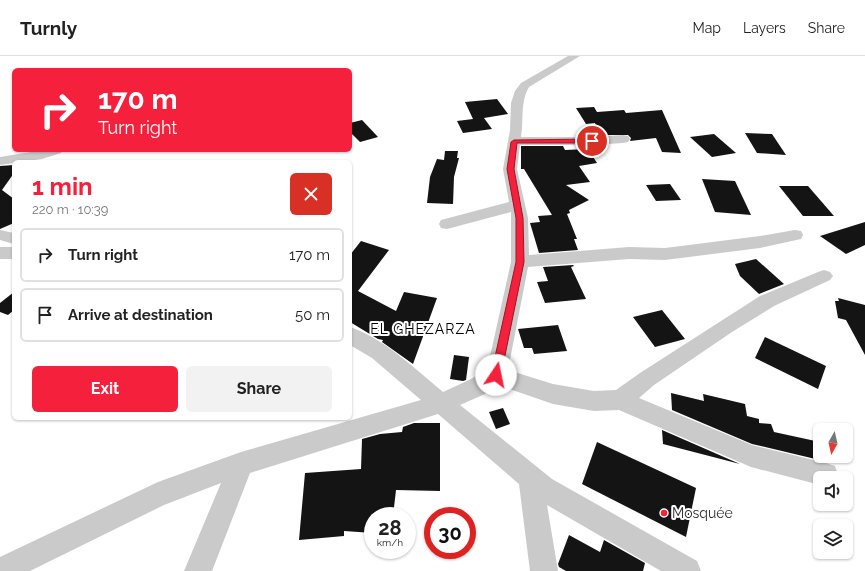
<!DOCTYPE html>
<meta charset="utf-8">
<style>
:root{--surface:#fff;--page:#f2f2f2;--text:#222;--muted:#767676;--line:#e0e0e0;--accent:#f4203c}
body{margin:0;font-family:Raleway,sans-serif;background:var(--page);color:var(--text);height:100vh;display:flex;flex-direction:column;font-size:15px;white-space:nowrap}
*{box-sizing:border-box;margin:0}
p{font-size:13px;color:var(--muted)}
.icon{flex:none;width:22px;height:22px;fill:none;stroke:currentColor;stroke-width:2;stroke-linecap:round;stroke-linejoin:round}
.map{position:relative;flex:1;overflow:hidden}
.side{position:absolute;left:12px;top:104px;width:340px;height:260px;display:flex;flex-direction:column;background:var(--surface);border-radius:6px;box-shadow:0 1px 3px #0004}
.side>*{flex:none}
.banner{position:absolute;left:12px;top:12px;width:340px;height:84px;border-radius:6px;box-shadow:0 1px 3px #0004;background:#f4203c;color:#fff;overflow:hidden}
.needle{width:26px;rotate:188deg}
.fabs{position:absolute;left:813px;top:367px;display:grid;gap:8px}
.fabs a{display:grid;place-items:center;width:40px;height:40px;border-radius:6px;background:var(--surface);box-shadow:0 1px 3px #0004;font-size:20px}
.speed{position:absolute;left:364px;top:451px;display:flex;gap:8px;font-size:20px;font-weight:700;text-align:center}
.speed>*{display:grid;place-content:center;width:52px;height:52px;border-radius:50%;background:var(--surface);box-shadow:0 1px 3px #0004;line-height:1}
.speed small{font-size:10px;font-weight:400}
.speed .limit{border:6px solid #d22;background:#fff;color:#111}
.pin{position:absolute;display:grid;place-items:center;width:34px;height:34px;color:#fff;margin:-17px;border:2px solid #fff;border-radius:50%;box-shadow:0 1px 4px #0007}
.me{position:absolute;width:44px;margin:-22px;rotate:11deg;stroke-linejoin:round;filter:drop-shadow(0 0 3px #0008)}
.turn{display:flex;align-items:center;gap:14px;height:84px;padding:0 20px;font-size:18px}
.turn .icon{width:52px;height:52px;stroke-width:2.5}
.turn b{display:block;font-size:28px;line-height:34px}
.round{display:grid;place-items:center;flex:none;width:42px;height:42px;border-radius:6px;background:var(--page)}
.headline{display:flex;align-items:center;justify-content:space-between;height:68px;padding:0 20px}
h1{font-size:24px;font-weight:700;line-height:30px;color:var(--accent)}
.button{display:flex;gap:8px;margin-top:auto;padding:8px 20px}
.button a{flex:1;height:46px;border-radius:6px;background:var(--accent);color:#fff;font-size:16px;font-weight:700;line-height:46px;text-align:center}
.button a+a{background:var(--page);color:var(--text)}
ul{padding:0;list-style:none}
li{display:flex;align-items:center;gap:12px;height:54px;margin:0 8px 6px;padding:0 12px;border:2px solid var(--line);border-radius:6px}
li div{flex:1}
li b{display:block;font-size:15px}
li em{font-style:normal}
header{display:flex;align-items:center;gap:24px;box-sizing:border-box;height:56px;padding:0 20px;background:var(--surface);border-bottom:1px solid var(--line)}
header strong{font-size:19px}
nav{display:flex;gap:22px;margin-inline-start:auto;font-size:14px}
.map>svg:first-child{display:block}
.building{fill:#141414}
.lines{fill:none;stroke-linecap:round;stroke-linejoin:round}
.minor{fill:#cacaca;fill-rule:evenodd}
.route{fill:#f4203c;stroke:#9f1527}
.poi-dot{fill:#f4203c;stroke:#fff;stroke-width:1.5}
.labels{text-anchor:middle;stroke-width:4;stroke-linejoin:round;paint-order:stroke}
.quarter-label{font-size:14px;letter-spacing:1px;fill:#000;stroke:#fff}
.near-poi-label{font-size:14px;fill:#2d2d2d;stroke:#fff;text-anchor:start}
</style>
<header>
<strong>Turnly</strong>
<nav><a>Map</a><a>Layers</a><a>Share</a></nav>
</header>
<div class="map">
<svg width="865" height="515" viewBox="0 0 865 515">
<rect width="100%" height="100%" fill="#fff"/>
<!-- building -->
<g class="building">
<path d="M497 43 508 58 484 62 492 73 463 77 457 65 473 63 465 46Z"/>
<path d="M594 51 597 56 624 54 626 57 662 54 681 97 662 96 656 82 630 85 631 82 628 79H599L595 67 586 68 576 52Z"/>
<path d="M362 64 378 81 360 86 350 76V67Z"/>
<path d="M745 77 772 78 786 99 757 97Z"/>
<path d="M714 78 736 97 712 101 690 81Z"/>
<path d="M521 90H563L565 94 588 93 597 107 579 110 590 126 566 129 589 144 569 154 570 157 567 158 577 183H574L578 194 539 197 530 167 540 166 538 160 552 159 524 113H521Z"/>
<path d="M445 95H458L457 102H459L454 121 453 148 427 147 430 121 437 103 444 104Z"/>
<path d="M14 109V117L2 134 14 143V167L0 173V110Z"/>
<path d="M702 123 735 125 751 159 715 156Z"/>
<path d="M670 128 681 144 656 145 646 129Z"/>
<path d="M779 130H808L834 160H803Z"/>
<path d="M865 166V189L846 198 820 180Z"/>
<path d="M361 185 389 194 358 235 396 255 404 236 437 242 413 308 382 286 383 284 378 283 350 266V199Z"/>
<path d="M756 203 784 228 759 238 740 220 735 208Z"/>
<path d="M573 209 574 210 571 211 586 243 545 247 537 226 548 225 543 211Z"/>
<path d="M14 236V254L8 259 0 256V247Z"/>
<path d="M838 242 865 249V299L846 264 838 262 835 245H839Z"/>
<path d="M662 254 685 283 655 291 633 261Z"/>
<path d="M558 269 567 295 534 298 532 292H524L518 273Z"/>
<path d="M765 281 826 310 818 333 755 302Z"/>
<path d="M454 299 469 301 466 324 463 325 450 323Z"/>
<path d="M671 337 704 345 703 338 745 348 747 360 759 363V367L771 368 774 376 820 386V400H827L828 406 752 388 672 354Z"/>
<path d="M503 352 510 368 496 373 489 356Z"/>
<path d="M414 367H440V435L396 434 393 460H373V477L344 475V480L299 484 305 417 361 413 362 383 380 378 402 376 403 371Z"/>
<path d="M662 374 740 408 663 388Z"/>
<path d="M597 386 696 432 686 481 582 428Z"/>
<path d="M569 479 600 496 604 484 645 507 643 515H566L559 511 558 508Z"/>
</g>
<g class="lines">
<!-- minor -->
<g class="minor">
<path d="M568 0H580L529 31C520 46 524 64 521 81H592L623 79 628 80 630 83 628 86 623 87 592 89H520L517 113 528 162 529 199 629 191 665 192 760 180 795 174 801 175 803 179 801 183 760 192 665 204 629 203 528 211 508 314 553 328 594 335 616 334 640 317 760 240 818 216 824 214 830 216 833 220 830 224 774 250 732 276 654 329 639 342 752 389 826 407 835 410 838 419 837 422H820V429L751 411 619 354 594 355 553 348 498 329 485 338 460 349 552 423 697 505 701 515H661L547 449 558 515H530L519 428 438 358 250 417 212 515H184L221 427 164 449 30 515H0V501L158 426 241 396 421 344 372 302 350 289V271C385 283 415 313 443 336L469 324 487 314 511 206V156L447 173 441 172 439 168 441 164 509 146 503 113 510 74 511 47 515 35 521 27Z"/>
<path d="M43 94H63L61 97 42 103 0 109V101Z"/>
<path d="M0 174 14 177V188L0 184Z"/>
<rect x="0" y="191" width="14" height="12"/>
</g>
</g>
<!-- route -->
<path class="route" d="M592 83 594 84V87H517L514 113 523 162 524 206 501 319 500 322 496 323 493 322 491 319 516 206V162L507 113 511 86 514 84Z"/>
<!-- markers -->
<circle class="poi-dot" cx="664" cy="457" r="4"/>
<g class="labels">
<!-- quarter labels -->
<g class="quarter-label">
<text x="423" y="278">EL GHEZARZA</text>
</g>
<!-- near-poi labels -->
<g class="near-poi-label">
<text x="672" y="462">Mosquée</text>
</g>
</g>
</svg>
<div class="fabs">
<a><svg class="needle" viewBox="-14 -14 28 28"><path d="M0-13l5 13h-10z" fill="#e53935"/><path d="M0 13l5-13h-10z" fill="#767676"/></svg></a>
<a><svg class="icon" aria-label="sound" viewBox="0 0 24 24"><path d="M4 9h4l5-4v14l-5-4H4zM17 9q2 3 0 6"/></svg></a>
<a><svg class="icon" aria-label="layers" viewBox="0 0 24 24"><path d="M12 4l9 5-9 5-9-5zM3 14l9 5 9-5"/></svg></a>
</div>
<div class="speed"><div>28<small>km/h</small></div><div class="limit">30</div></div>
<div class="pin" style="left:592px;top:85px;background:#d93025"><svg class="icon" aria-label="arrive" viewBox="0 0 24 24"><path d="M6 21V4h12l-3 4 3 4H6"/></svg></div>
<svg class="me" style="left:496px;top:319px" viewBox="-20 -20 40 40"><circle r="19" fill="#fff"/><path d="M0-13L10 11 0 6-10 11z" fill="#f4203c"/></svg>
<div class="banner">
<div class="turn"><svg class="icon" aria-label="right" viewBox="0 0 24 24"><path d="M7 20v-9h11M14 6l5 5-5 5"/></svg><div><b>170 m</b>Turn right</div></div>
</div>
<section class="side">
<div class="headline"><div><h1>1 min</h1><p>220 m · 10:39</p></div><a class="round" style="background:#d93025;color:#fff"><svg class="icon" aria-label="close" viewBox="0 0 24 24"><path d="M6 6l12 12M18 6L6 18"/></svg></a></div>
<ul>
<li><svg class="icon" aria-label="right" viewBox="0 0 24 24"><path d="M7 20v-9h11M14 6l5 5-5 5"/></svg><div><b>Turn right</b></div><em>170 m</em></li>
<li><svg class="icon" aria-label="arrive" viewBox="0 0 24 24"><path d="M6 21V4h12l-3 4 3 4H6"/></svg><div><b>Arrive at destination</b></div><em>50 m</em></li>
</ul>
<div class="button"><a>Exit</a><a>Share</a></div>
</section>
</div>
